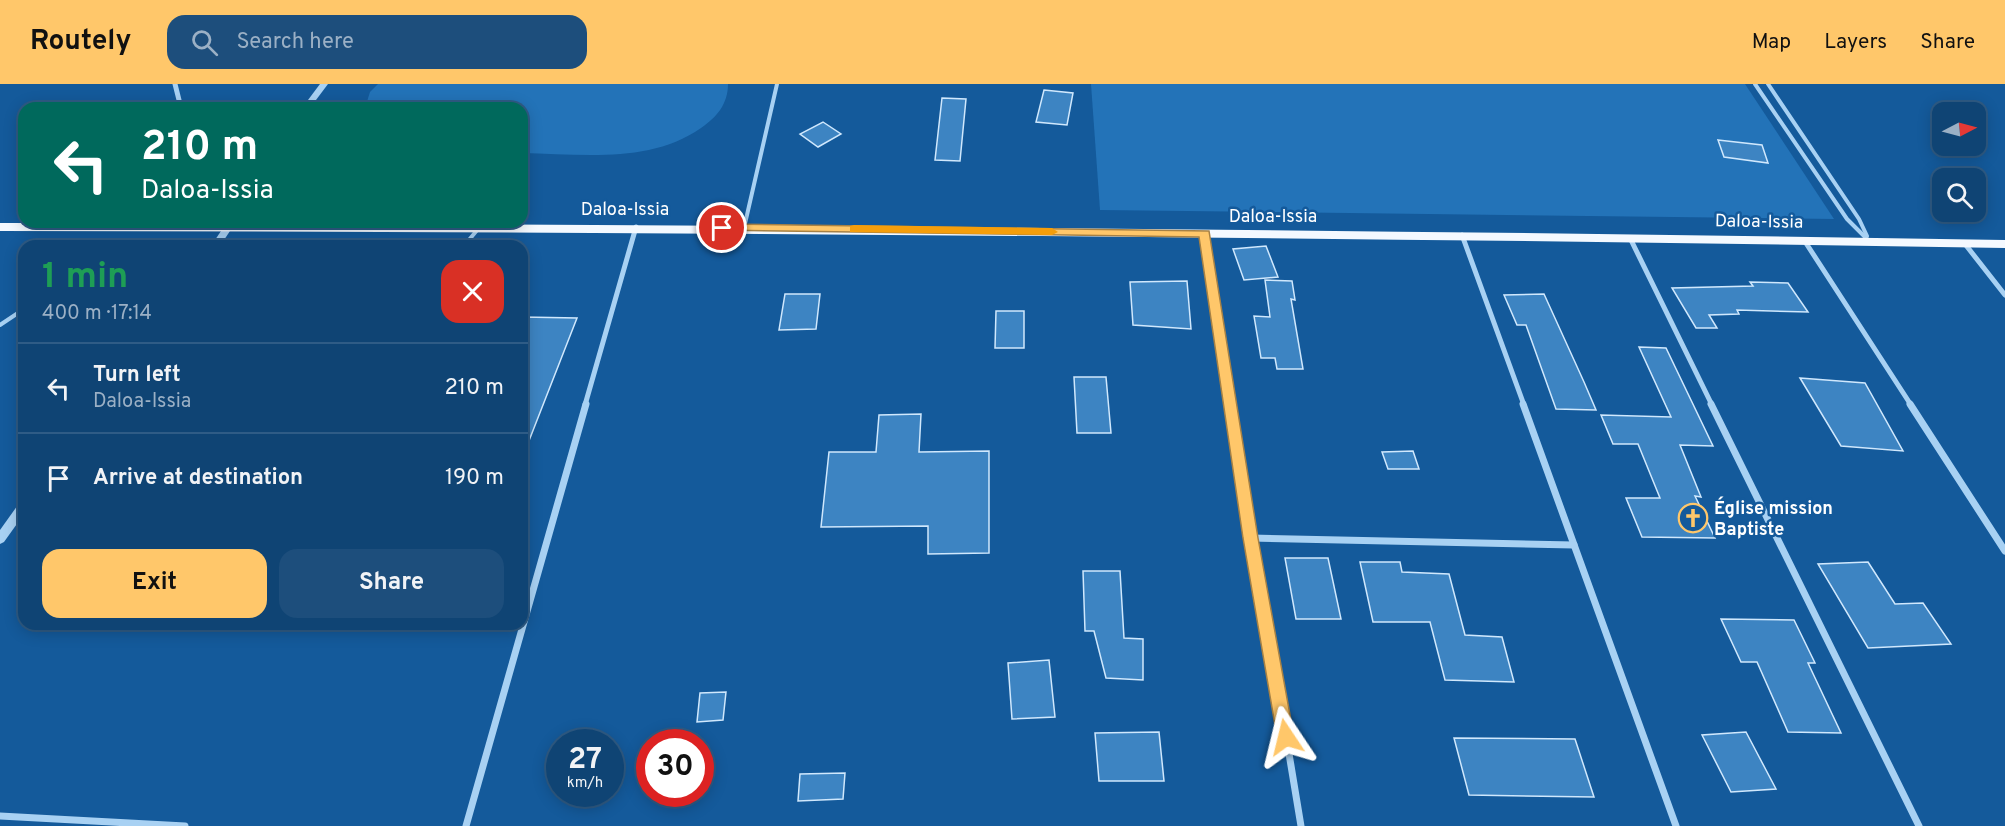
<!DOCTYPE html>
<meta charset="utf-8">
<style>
:root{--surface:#0f4474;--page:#1d4e7c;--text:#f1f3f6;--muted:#9bb0c5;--line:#2f5c86;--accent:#ffc76a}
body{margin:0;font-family:Overpass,sans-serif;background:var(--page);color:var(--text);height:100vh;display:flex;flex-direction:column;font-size:22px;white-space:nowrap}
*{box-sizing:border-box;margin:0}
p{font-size:20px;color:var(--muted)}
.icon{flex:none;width:33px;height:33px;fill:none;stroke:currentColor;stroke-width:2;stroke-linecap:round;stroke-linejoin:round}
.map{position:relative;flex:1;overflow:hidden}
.side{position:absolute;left:18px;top:156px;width:510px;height:390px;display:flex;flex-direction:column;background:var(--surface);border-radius:18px;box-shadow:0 3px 15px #0003,0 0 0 2px var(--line)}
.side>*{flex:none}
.banner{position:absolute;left:18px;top:18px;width:510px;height:126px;border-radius:18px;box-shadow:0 3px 15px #0003,0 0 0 2px var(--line);background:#00695c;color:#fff;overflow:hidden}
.needle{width:39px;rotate:84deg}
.tools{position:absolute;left:1932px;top:18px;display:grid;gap:12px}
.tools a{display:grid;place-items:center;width:54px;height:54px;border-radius:12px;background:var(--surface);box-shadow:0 3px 15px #0003,0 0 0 2px var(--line);font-size:30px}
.speed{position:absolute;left:546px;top:645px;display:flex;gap:12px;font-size:30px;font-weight:700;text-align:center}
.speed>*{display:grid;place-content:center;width:78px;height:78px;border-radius:50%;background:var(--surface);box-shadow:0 3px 15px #0003,0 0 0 2px var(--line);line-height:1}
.speed small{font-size:15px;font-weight:400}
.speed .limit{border:9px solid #d22;background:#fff;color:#111}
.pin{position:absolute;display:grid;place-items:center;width:51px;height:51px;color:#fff;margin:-26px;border:3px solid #fff;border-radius:50%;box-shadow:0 2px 6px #0007}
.me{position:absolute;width:66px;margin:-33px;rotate:350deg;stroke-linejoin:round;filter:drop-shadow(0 0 4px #0008)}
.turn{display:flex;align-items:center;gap:21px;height:126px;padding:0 24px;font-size:27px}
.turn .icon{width:78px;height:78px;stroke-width:2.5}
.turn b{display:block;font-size:42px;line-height:51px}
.round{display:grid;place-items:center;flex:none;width:63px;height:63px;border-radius:18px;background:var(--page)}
.head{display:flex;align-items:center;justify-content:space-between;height:102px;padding:0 24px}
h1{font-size:36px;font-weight:700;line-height:45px;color:#1e9e55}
.button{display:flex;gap:12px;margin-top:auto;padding:12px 24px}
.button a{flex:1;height:69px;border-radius:18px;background:var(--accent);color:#111;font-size:24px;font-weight:700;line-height:69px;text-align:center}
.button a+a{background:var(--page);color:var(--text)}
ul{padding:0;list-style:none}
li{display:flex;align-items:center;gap:18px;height:90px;padding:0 24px;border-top:2px solid var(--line)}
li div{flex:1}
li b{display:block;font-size:22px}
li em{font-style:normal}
header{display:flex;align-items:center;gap:36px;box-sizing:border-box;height:84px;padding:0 30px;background:var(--accent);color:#111}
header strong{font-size:28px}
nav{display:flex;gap:33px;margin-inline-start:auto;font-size:21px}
.search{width:420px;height:54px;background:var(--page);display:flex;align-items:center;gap:15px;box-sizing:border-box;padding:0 21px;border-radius:18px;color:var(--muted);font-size:22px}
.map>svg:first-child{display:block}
.green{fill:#2373b8}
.building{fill:#3d84c2;stroke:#d0e8fd;stroke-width:1.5}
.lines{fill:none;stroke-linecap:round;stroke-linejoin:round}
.service{stroke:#a8d1f3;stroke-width:4}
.minor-far1{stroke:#a8d1f3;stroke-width:5}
.minor{stroke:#a8d1f3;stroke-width:7}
.tertiary{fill:#a8d1f3;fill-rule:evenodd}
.primary{fill:#f4f9ff;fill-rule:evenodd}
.route{fill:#ffc76a;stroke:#a68145;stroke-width:1.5}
.slow{fill:#f59e0b}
.labels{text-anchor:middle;stroke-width:5;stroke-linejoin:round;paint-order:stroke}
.street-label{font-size:18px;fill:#fff;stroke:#145a9b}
.poi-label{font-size:18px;font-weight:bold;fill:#fff;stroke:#145a9b;text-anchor:start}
</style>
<header>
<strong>Routely</strong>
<div class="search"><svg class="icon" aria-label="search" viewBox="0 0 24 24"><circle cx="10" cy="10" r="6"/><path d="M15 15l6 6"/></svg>Search here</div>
<nav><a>Map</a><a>Layers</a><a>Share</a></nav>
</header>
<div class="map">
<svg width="2005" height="742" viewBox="0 0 2005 742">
<rect width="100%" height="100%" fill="#145a9b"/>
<!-- green -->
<g class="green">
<path d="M378 0H728C728 20 717 33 701 44 650 80 581 70 522 69V24H365L370 8Z"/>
<path d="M1091 0H1745L1834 135 1100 126Z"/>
</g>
<!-- building -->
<g class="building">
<path d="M1044 6 1073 9 1067 41 1036 38Z"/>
<path d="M942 14 966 15 960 77 935 76Z"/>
<path d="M823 38 841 50 818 63 800 50Z"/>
<path d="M1718 56 1762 61 1768 79 1724 73Z"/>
<path d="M1266 162 1278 193 1244 196 1233 165Z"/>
<path d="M1265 196 1292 197 1295 216 1291 215 1303 285H1277L1275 274H1261L1254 232 1270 233Z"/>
<path d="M1187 197 1191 245 1133 241 1130 198Z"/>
<path d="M1750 198 1788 199 1808 228 1737 226 1739 230 1709 231 1717 244H1696L1672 204 1753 202Z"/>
<path d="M785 210H820L816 245 779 246Z"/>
<path d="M1544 210 1584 298 1596 326 1556 325 1526 241H1517L1504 211Z"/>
<path d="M996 227H1024V264H995Z"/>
<path d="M522 233 577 234 523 372H522Z"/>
<path d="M1639 263 1666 264 1713 362 1680 361 1701 413 1695 412 1715 454 1642 453 1626 414H1660L1638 360H1613L1601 331 1671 333Z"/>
<path d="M1074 293H1106L1111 349H1077Z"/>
<path d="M1800 294 1865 299 1903 367 1841 362Z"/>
<path d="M921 330 919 368 989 367V469L928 470V442L821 443 829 368H876L879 331Z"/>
<path d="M1413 367 1419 385H1388L1382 368Z"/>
<path d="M1285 474H1328L1341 535H1296Z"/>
<path d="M1360 478H1400L1402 488 1449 490 1465 551 1502 553 1514 598 1445 596 1430 538H1373Z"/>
<path d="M1868 478 1895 520 1923 519 1951 560 1868 564 1818 480Z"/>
<path d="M1083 487H1120L1124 554 1143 555V596L1106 594 1094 547H1085Z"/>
<path d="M1721 535 1794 536 1815 579H1808L1841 649 1788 648 1757 578H1741Z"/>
<path d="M1049 576 1055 633 1012 635 1008 579Z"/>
<path d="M726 608 723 636 697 638 700 609Z"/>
<path d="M1159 648 1164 697H1099L1095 649Z"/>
<path d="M1746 648 1776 705 1731 708 1702 651Z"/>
<path d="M1454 654 1575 655 1594 713 1469 711Z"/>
<path d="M845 689 843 715 798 717 800 690Z"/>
</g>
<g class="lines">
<!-- service -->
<g class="service">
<path d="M1755 0 1847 135 1869 157"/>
<path d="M1768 0 1859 135 1867 152"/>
<path d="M744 144 777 0"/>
<path d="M464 162 478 145"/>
<path d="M0 241 24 225"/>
</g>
<!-- minor-far1 -->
<g class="minor-far1">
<path d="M175 0 181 24"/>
<path d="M1205 149 1231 321"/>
<path d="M1462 151 1524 321"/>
<path d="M1630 154 1712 321"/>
<path d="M1804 156 1911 321"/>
<path d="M1965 160 2005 211"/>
<path d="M585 321 636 143"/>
</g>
<!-- minor -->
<g class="minor">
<path d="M1231 320 1301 742"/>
<path d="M1523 320 1676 742"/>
<path d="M1711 320 1919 742"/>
<path d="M1910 320 2005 467"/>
<path d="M1251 454 1574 461"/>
<path d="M0 732 185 742"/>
<path d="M466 742 586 320"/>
</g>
<!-- tertiary -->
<g class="tertiary">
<path d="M320 0H328L310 24H302Z"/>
<path d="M227 138H236L220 162H211Z"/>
<path d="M24 417V430L4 458 0 460V446L20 418Z"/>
</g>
<!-- primary -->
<path class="primary" d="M0 139C668 140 1337 145 2005 156V164C1337 153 668 148 0 147Z"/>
</g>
<!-- route -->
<path class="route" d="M722 140 1209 147 1258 454 1294 653 1291 659 1286 661 1280 659 1277 653 1243 454 1199 153 718 146V141Z"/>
<!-- slow -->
<path class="slow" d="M854 141 1052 144 1058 148 1052 151 850 148V142Z"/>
<!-- icons -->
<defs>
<g id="church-ring" transform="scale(1.5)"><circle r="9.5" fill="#145a9b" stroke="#ffc76a" stroke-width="1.5"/><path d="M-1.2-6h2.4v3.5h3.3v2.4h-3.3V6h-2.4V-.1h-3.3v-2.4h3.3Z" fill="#ffc76a"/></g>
</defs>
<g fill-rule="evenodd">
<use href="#church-ring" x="1693" y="434"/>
</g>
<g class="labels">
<!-- street labels -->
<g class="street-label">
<text x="625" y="131">Daloa-Issia</text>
<text x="1273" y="138">Daloa-Issia</text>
<text transform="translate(1759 137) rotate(1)" y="6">Daloa-Issia</text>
</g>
<!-- poi labels -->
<g class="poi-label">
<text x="1714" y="430">Église mission<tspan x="1714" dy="21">Baptiste</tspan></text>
</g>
</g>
</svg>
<div class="tools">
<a><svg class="needle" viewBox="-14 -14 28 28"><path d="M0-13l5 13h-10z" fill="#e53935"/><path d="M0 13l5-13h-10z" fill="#9bb0c5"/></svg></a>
<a><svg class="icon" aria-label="search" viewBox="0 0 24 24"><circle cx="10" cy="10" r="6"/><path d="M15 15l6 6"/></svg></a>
</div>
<div class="speed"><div>27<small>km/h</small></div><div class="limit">30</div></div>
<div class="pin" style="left:722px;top:144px;background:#d93025"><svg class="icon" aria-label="arrive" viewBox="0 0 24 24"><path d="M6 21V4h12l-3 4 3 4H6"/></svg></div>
<svg class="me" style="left:1286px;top:653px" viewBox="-20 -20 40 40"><path d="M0-17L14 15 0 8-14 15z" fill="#ffc76a" stroke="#fff" stroke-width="4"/></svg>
<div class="banner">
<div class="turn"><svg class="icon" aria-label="left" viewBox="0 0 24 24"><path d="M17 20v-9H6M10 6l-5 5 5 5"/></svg><div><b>210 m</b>Daloa-Issia</div></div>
</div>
<section class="side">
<div class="head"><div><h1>1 min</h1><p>400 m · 17:14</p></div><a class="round" style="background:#d93025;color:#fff"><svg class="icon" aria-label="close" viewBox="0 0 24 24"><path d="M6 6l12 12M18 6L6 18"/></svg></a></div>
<ul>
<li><svg class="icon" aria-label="left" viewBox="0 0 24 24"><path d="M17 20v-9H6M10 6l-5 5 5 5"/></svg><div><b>Turn left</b><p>Daloa-Issia</p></div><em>210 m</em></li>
<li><svg class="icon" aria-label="arrive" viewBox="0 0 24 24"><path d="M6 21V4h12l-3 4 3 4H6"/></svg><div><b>Arrive at destination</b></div><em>190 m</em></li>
</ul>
<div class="button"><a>Exit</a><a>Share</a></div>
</section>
</div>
